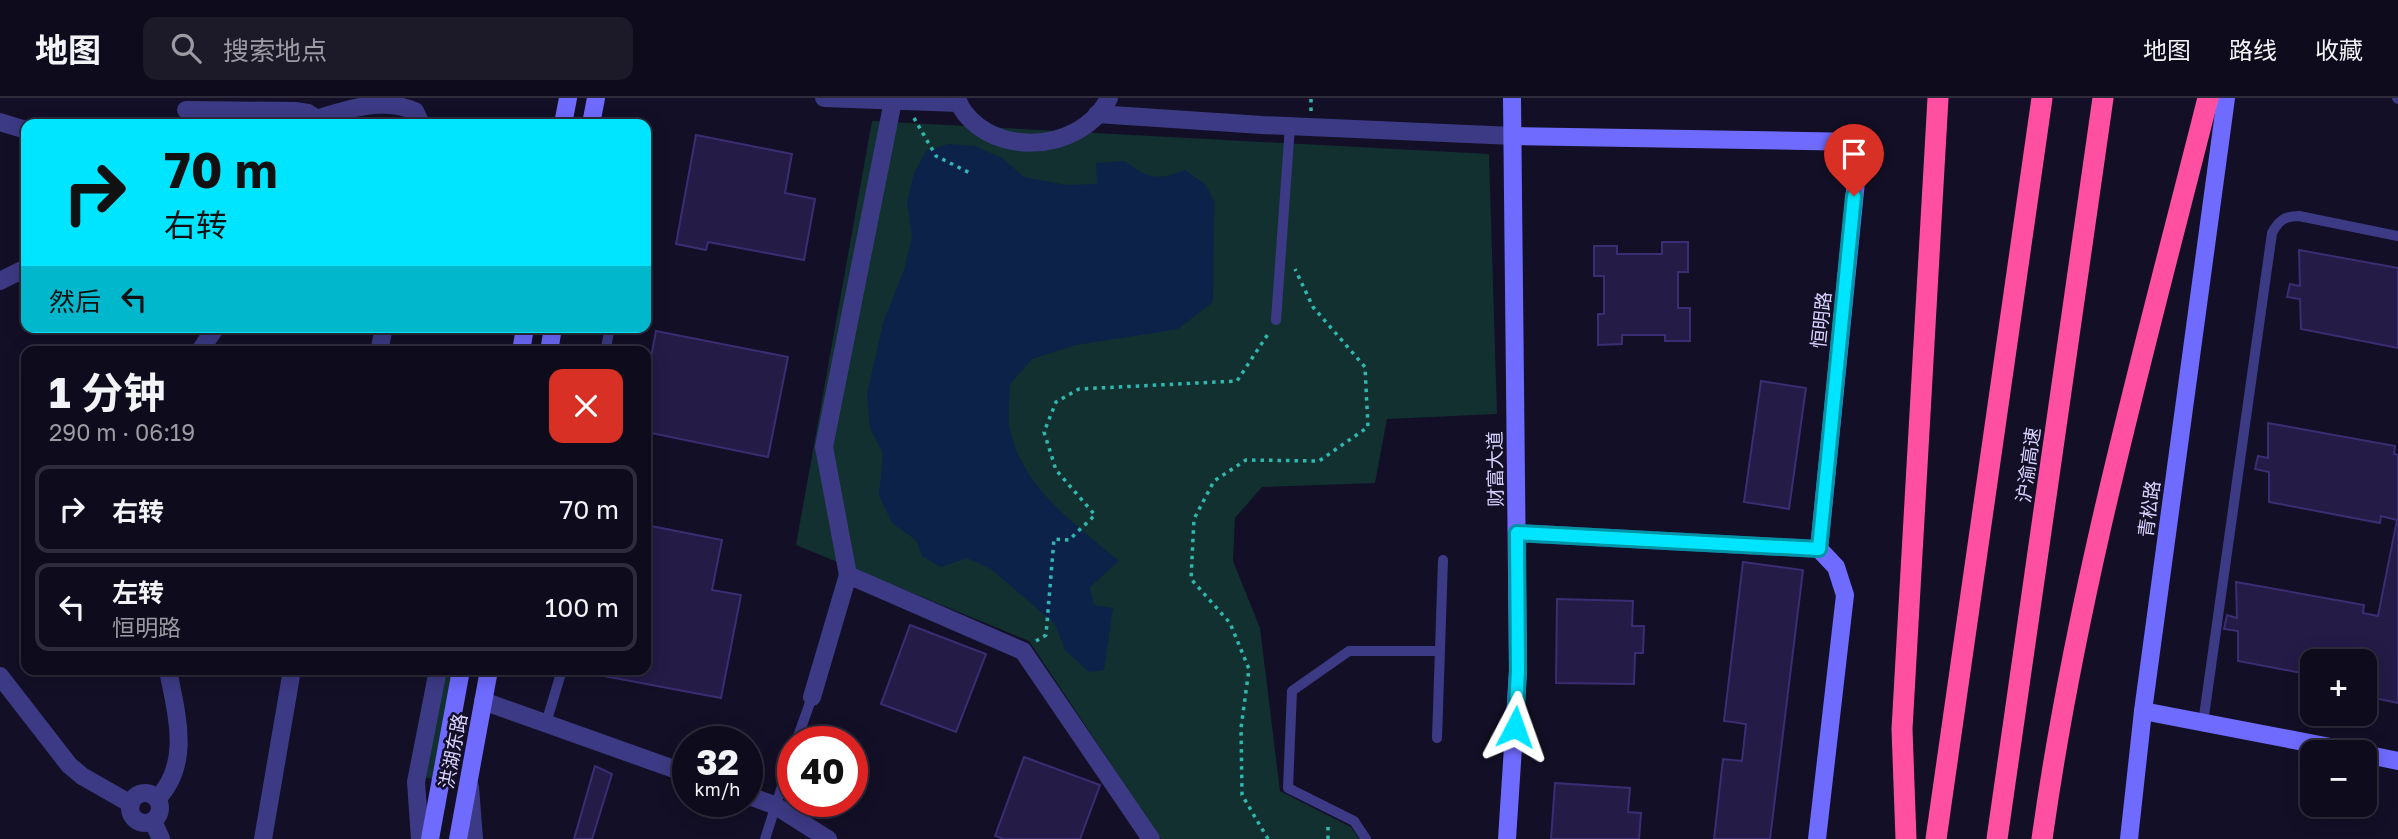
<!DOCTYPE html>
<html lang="zh">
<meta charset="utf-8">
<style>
:root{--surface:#0e0b1c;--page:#1c1929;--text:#f1f3f6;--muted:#9b9ba3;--line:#2e2b3b}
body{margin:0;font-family:"Golos Text","Noto Sans SC",sans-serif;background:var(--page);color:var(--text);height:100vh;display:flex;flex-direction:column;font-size:26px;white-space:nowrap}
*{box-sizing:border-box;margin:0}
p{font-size:23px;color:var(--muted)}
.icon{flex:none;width:38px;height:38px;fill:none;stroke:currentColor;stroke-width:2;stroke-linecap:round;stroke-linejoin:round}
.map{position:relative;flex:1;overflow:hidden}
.details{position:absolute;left:21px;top:248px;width:630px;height:329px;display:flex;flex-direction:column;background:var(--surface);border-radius:14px;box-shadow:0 4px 18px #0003,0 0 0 2px var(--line)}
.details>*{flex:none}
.banner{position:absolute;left:21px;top:21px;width:630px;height:214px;border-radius:14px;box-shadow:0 4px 18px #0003,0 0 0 2px var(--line);background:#00e5ff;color:#111;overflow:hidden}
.tools{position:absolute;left:2300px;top:551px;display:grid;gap:14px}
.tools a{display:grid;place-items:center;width:77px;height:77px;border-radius:14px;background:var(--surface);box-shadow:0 4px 18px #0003,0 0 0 2px var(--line);font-size:35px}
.speed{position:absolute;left:672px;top:628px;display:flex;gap:14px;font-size:35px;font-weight:700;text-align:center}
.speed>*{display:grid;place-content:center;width:91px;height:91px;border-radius:50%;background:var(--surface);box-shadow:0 4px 18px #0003,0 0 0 2px var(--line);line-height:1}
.speed small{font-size:18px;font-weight:400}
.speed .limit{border:10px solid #d22;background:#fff;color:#111}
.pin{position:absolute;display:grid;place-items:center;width:60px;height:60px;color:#fff;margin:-72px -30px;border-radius:50% 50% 50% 0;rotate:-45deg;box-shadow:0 0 7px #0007}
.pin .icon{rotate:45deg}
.me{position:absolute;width:77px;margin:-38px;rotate:4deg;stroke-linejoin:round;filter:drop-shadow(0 0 5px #0008)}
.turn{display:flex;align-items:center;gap:24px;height:147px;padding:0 28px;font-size:32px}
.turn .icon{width:91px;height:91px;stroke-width:2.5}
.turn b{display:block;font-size:49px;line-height:60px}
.then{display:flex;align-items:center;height:66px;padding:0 28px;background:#0003;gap:14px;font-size:26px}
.round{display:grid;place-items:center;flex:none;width:74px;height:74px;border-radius:14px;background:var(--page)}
.head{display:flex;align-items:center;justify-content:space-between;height:119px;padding:0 28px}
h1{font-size:42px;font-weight:700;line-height:52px}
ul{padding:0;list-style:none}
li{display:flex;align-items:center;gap:21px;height:88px;margin:0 14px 10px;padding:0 14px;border:4px solid var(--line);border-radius:14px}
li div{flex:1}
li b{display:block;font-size:26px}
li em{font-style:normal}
header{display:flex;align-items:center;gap:42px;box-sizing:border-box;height:98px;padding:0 35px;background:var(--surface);border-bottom:2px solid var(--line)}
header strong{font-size:33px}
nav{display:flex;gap:38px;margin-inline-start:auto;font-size:24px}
.search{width:490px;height:63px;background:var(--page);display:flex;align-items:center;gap:18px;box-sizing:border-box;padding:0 24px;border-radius:14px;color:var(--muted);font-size:26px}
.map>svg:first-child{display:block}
.green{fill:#12302f}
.water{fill:#0c2248}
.building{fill:#241b47;stroke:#3b2d73;stroke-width:2}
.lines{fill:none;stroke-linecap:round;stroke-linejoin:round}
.path{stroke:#2fb8b0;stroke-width:3.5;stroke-dasharray:3.5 5;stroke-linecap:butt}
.lane{stroke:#3d3a85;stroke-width:10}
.street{stroke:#3d3a85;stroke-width:18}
.secondary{stroke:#6f6bff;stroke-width:18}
.highway{stroke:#ff4fa3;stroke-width:21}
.route-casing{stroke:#0095a6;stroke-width:18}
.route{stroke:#00e5ff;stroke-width:12}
.labels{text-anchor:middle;stroke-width:5;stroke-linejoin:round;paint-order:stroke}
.street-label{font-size:19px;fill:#d9d4ff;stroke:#130f26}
</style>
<header>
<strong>地图</strong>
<div class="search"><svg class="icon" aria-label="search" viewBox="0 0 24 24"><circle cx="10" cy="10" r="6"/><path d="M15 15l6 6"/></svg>搜索地点</div>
<nav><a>地图</a><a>路线</a><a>收藏</a></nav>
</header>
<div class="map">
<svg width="2398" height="741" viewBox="0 0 2398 741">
<rect width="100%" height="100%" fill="#130f26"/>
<!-- green -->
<g class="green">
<path d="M872 23 1489 56 1497 316 1387 321 1375 385 1262 389 1235 420 1233 463 1260 530 1280 693 1351 729 1359 741H1161L1029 543 796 447Z"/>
<path d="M446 572H453L432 681 425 679Z"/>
</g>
<!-- water -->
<path class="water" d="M948 46 975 48 1002 60 1024 79 1066 87 1097 86 1096 65 1125 63C1148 81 1157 83 1185 72L1206 87 1214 103 1213 204 1178 231 1076 247 1032 261 1010 286C1010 299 1008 313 1009 325 1018 387 1075 426 1119 463L1090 489 1094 507 1113 510 1104 572 1089 574 1065 552 1055 526 991 471 967 460 941 469 922 458 917 443 892 425 879 397 883 356 870 330 867 296 883 225 904 172 912 139 907 104 914 75 926 53Z"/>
<!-- building -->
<g class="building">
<path d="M696 37 792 56 785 95 815 101 804 162 708 144 706 152 676 146Z"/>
<path d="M1662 144H1688V174H1678V210H1690V243H1665V237H1622V246L1598 247V216H1604V178H1594V148H1617V156H1662Z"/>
<path d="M2299 152 2398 170V250L2301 231 2300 201 2287 199 2290 186 2300 188Z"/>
<path d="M656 233 788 259 768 359 646 334V285Z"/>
<path d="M1761 283 1806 290 1789 411 1744 404Z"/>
<path d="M2268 325 2395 348 2394 356 2398 357V605L2364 598V564H2312V577L2238 563V533L2224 531 2227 517 2237 520 2236 484 2364 507 2363 515 2378 518 2397 422 2381 418 2380 425 2269 404V374L2255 371 2258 358 2268 360Z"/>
<path d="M646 427 722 442 712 492 741 497 721 600 593 576 594 572H646Z"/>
<path d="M1743 464 1803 472 1770 741H1714L1723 661 1742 663 1746 626 1724 623Z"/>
<path d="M1557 501 1633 503 1632 528H1644L1643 555H1635L1634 586 1556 585Z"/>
<path d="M910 527 986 556 956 634 881 606Z"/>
<path d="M1024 659 1100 687 1080 741H1004L995 738Z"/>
<path d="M595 668 612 676 592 741H574Z"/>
<path d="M1555 685 1630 690 1628 714 1641 715 1639 741H1551Z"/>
</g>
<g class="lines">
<!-- path -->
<g class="path">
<path d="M1311 13V0"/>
<path d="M914 20 936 58 970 75"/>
<path d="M1036 543 1046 537 1054 441 1069 442 1095 417 1056 372 1044 334 1056 304 1079 291 1237 283 1270 233"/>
<path d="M1268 741 1242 697 1241 630 1249 571 1230 525 1191 481 1194 421 1214 383 1246 362 1319 363 1368 329 1365 269 1313 209 1295 171"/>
<path d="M1328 741V726"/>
</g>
<!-- lane -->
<g class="lane">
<path d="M2397 0 2398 1"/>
<path d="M1276 222 1290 28"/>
<path d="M605 254 610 229"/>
<path d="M546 625 562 572"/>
<path d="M2203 625 2272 135C2279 122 2285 118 2299 118L2398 138"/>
<path d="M1437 640 1443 462"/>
<path d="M796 644 812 599"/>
<path d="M765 741 793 654"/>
<path d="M1366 741 1354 723 1288 690 1292 593 1349 553H1440"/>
</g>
<!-- street -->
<g class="street">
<path d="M824 0 959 5"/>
<path d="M956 0C983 62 1081 57 1109 0"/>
<path d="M186 12 295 13 308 15 325 26"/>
<path d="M1097 16 1262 27 1513 38"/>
<path d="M319 20C351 10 383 0 415 13L421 26"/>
<path d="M0 24 26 32"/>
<path d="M0 183 26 170"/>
<path d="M199 254 216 229"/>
<path d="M379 254 384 229"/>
<path d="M1517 435 1819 451"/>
<path d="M848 477 1023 553 1151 741"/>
<path d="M0 578 69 667 82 678 131 706"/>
<path d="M812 599 848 477 824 349 893 3"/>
<path d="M483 603 688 676"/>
<path d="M470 689 474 741"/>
<circle cx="145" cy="710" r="15"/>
<path d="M747 697 774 707 828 741"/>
<path d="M157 701C192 665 176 615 168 572"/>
<path d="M153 723 161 741"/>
<path d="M263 741 292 572"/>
<path d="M420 741 416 684 438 572"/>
</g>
<!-- secondary -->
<g class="secondary">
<path d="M563 26 568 0"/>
<path d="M591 26 596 0"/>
<path d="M1513 38 1860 44 1819 451 1836 469 1845 497 1817 741"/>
<path d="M521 254 525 229"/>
<path d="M549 254 553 229"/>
<path d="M2143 613 2356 654"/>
<path d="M2364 656 2398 663"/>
<path d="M430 741 461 572"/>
<path d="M458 741 489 572"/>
<path d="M1507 741 1518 573 1512 0"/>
<path d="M2129 741 2143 613 2226 0"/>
</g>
<!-- highway -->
<g class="highway">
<path d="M1906 741 1902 631 1938 0"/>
<path d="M1936 741 2042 0"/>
<path d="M1997 741 2103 0"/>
<path d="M2042 741C2077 490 2146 246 2208 0"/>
</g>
</g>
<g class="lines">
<!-- route casing -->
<g class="route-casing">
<path id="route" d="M1515 629 1518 573 1517 435 1819 451 1854 98"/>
</g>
<!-- route -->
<use href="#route" class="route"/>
</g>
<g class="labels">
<!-- street labels -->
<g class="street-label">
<text transform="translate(1821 222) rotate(-84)" y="7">恒明路</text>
<text transform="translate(2028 367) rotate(-82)" y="7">沪渝高速</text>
<text transform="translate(1495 371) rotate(-91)" y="7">财富大道</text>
<text transform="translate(2149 411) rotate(-82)" y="7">青松路</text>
<text transform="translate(453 653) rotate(-79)" y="7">洪湖东路</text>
</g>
</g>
</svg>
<div class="tools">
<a>+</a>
<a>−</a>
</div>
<div class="speed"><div>32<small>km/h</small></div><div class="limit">40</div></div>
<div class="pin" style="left:1854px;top:98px;background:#d93025"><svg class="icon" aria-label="arrive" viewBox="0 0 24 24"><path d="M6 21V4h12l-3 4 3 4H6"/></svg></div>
<svg class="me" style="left:1515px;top:629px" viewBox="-20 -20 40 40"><path d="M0-17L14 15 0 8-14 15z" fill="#00e5ff" stroke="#fff" stroke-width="4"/></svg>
<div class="banner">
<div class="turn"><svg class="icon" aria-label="right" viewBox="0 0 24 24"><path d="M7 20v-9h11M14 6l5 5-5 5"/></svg><div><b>70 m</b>右转</div></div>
<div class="then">然后<svg class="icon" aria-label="left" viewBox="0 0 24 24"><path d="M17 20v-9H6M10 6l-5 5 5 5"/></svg></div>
</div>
<section class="details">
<div class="head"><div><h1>1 分钟</h1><p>290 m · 06:19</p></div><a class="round" style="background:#d93025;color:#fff"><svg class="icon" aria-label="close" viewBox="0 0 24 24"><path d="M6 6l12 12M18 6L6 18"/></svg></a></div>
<ul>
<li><svg class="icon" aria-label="right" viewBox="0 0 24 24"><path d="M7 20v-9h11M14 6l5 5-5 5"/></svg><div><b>右转</b></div><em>70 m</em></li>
<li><svg class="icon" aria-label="left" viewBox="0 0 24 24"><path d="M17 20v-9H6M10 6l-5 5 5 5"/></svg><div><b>左转</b><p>恒明路</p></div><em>100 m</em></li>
</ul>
</section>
</div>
